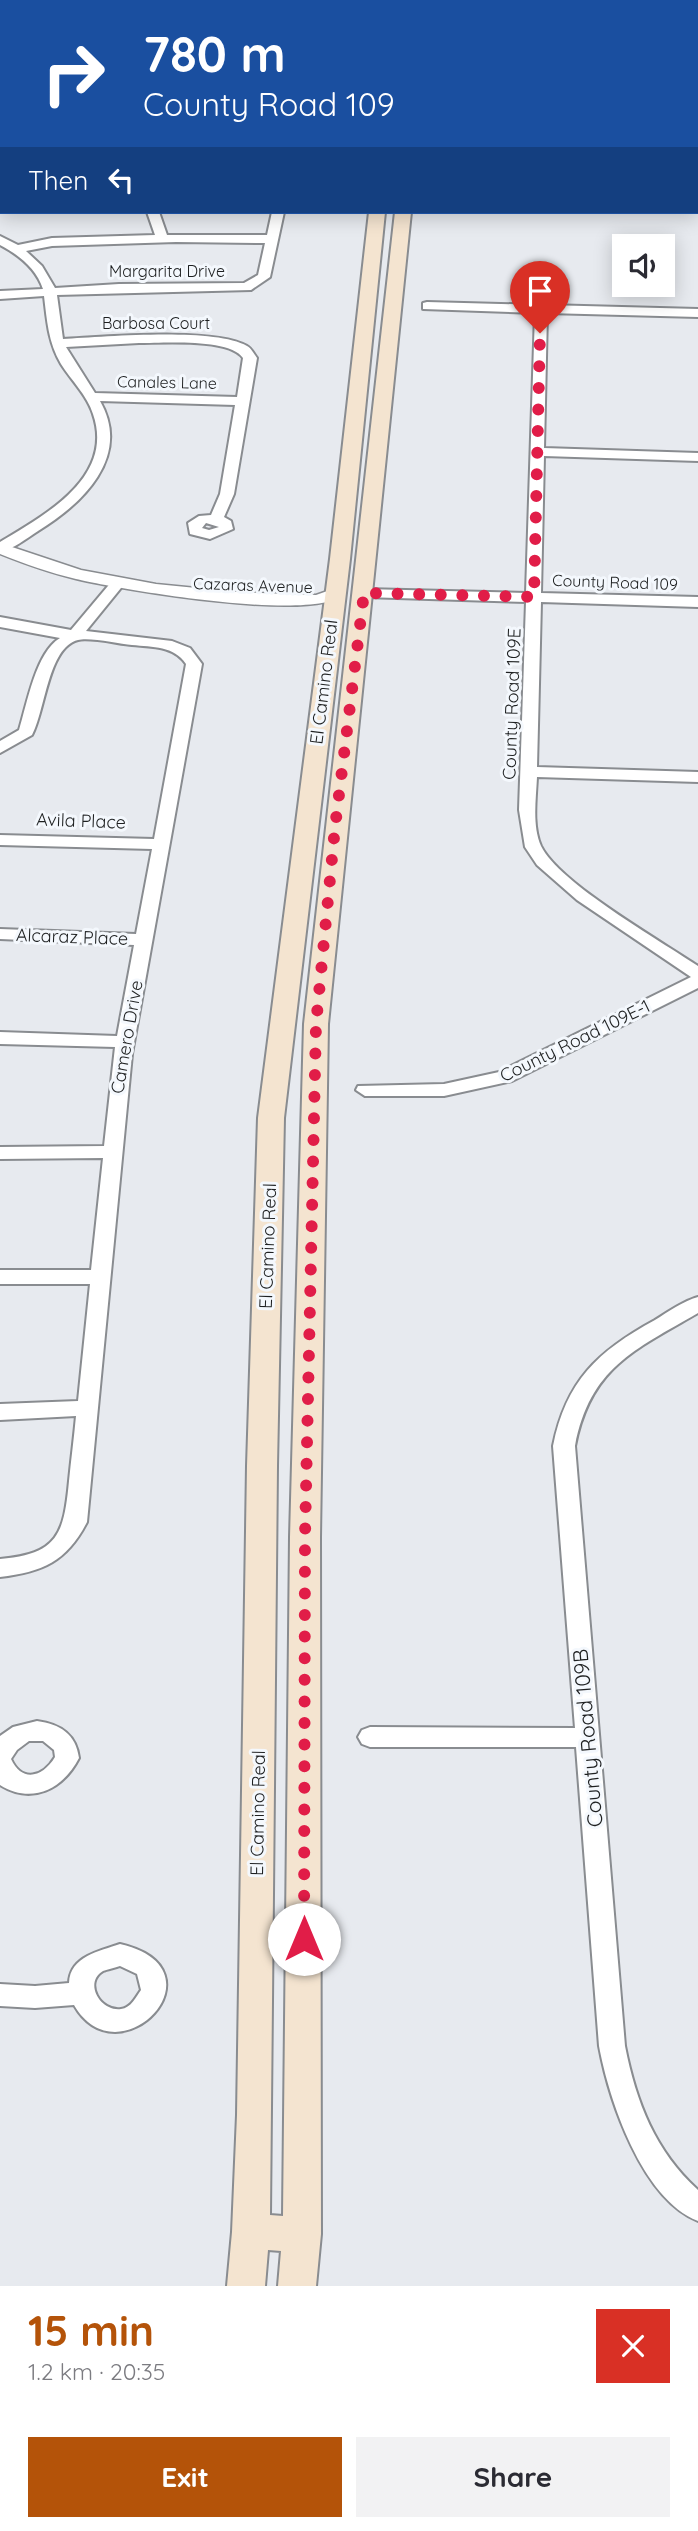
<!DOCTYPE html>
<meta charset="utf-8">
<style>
:root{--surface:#fff;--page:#f2f2f3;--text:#2b2b33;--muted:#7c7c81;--accent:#b45309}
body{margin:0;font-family:Quicksand,sans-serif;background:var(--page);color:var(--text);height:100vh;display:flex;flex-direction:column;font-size:26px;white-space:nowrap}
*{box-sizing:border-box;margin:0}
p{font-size:23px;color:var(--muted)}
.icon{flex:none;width:38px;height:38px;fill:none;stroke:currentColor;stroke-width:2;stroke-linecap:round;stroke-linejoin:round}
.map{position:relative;height:2286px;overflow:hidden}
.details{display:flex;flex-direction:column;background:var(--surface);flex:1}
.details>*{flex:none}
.guide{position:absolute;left:0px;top:0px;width:698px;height:214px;box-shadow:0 4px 18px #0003;background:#1a4fa0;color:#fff;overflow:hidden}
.tools{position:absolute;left:612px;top:234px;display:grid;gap:14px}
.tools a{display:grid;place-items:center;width:63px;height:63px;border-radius:0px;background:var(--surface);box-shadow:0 4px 18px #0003;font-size:35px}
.pin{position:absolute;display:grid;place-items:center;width:60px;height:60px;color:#fff;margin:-72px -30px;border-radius:50% 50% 50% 0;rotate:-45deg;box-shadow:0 0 7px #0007}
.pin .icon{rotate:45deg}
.me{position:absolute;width:77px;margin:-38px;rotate:0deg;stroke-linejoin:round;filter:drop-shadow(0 0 5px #0008)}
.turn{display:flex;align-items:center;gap:24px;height:147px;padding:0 28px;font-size:32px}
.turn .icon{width:91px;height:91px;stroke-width:2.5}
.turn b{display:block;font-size:49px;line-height:60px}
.then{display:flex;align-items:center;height:66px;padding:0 28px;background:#0003;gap:14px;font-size:26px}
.round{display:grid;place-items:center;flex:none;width:74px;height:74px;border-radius:0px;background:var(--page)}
.overview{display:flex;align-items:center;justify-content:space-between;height:119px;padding:0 28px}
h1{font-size:42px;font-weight:700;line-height:52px;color:var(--accent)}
.primary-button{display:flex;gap:14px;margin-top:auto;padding:14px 28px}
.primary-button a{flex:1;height:80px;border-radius:0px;background:var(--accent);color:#fff;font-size:28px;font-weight:700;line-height:80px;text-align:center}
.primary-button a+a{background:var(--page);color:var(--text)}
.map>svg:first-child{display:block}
.green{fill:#85cea5}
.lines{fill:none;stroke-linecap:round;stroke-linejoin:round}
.minor-casing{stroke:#898c90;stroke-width:4}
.tertiary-casing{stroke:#898c90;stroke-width:3}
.secondary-casing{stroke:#898c90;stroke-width:4}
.minor{fill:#fff;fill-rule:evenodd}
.tertiary{fill:#fff;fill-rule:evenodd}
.secondary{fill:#f4e4d0;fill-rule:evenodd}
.route{stroke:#e11d48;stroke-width:12;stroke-dasharray:0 21.6}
.labels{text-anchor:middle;stroke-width:6;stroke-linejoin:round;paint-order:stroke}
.far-street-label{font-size:16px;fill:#1e2021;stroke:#f4f8fd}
.street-label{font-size:18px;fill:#1e2021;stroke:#f4f8fd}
.near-street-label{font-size:21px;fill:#1e2021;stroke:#f4f8fd}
</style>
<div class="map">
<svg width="698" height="2286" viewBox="0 0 698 2286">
<rect width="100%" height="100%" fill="#e7eaef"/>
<!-- green -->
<path class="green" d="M0 0H461L2 2 0 87Z"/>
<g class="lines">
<!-- minor casing -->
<g class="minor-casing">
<g id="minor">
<path d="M0 102H2L0 109Z"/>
<path d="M147 212H159L167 235H267L272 212H284L270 277 251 290 57 295 63 339C104 337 214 327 247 346 251 348 254 354 257 358L234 494 224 517 231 521 233 529 210 539 190 534 188 523 199 516 211 515 220 494 235 405 100 401C132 457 82 504 38 531 26 539 13 549 0 552V542C45 515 115 477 93 414 87 395 71 380 61 364 48 342 47 320 44 296L0 299V291L43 289C36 268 19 255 0 245V236L18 245 52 238 155 235ZM176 242 265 243 258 275 244 283 119 284 55 288 42 266 26 251 52 246ZM139 343C163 343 230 338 243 358L237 397 95 393 66 347ZM206 523 219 527 209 530 202 528Z"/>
<path d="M427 302 698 309V317L547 313 544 448 698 453V461L544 456 541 593 698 597V607L541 602 537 767 698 772V782L537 777C536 799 532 826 541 846 559 883 661 941 698 966V988L512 1081 444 1096H365L356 1090 358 1086 444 1084 499 1072 691 977 577 900 537 865 525 847 519 810 526 602 364 597 357 593 364 589 526 593 535 313 423 309V303Z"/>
<path d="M118 579 125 583 86 631 172 641 190 648 202 664 132 1054 87 1522C67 1561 43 1572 0 1577V1559C58 1554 64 1534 69 1481 71 1460 74 1438 76 1416L0 1420V1404L78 1401 90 1284H0V1270H91L103 1158 0 1159V1147L104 1146 115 1047 0 1044V1032L117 1036 134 945 0 939V929L136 934 152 849 0 845V835L154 839 186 664C174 646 153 647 132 645 119 644 90 637 78 640 48 647 45 712 32 735L0 753V741L19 730C27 704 36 652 60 638L0 627V617L71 630 113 580Z"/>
<path d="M698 1297V1313C634 1350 590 1368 575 1446L625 2046C636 2102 655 2151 698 2190V2221C642 2199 609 2100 599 2046L576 1747H370L362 1744 358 1737 362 1730 370 1727 575 1728 553 1446C566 1381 598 1351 655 1320 668 1312 683 1301 698 1297Z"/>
<path d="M37 1721C60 1724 76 1734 79 1758 63 1789 32 1805 0 1785V1736L13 1727ZM29 1741H43L54 1750 55 1757C43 1777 22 1783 11 1759L17 1750Z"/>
<path d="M120 1944C228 1969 119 2083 74 2005L35 2008 0 2006V1984L35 1986 69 1983C70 1956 100 1951 120 1944ZM120 1966 137 1974 141 1990C136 1997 131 2008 121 2009 101 2012 83 1983 103 1971 108 1969 115 1968 120 1966Z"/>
</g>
</g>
<!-- tertiary casing -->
<g class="tertiary-casing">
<path id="tertiary" d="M0 543 81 570 156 584 237 592 316 595 336 588 345 593C319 624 118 589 76 579 50 573 25 564 0 554Z"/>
</g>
<!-- secondary casing -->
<g class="secondary-casing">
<g id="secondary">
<path d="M465 0H479L480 2H466Z"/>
<path d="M485 0H499L500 2H486Z"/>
<path d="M369 212H385L350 559 284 1118 277 1466 270 2215 283 2216 290 1537 304 1024 395 212H411L328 1024 320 1537 321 2234 316 2286H278L281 2251 268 2250 265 2286H227L232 2232 237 2115 247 1466 258 1118 330 559Z"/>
</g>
</g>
<!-- minor -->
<use href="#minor" class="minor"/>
<!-- tertiary -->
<use href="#tertiary" class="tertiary"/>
<!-- secondary -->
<use href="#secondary" class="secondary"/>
</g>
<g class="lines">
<!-- route -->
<path class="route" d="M304 1939 305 1537 316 1024 335 827 364 593 534 597 540 333"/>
</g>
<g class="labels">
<!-- far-street labels -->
<g class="far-street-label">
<text x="167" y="277">Margarita Drive</text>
<text x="156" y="329">Barbosa Court</text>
<text transform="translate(167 382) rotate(1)" y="6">Canales Lane</text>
<text transform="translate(615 582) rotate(2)" y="6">County Road 109</text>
<text transform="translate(253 585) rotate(2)" y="6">Cazaras Avenue</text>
</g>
<!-- street labels -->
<g class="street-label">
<text transform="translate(324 682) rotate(-83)" y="6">El Camino Real</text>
<text transform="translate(512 704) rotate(-88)" y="6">County Road 109E</text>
<text transform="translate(81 821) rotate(2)" y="6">Avila Place</text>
<text transform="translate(72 937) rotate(2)" y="6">Alcaraz Place</text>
<text transform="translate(127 1037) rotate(-80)" y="6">Camero Drive</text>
<text transform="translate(575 1041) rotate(-26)" y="6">County Road 109E-1</text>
<text transform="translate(268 1246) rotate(-88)" y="6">El Camino Real</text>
<text transform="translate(258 1813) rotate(-89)" y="6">El Camino Real</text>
</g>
<!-- near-street labels -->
<g class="near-street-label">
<text transform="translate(588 1738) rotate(-95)" y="7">County Road 109B</text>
</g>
</g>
</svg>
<div class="tools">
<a><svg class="icon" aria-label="sound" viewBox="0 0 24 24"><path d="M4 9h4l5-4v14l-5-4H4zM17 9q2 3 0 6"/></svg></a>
</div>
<div class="pin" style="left:540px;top:333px;background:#d93025"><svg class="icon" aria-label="arrive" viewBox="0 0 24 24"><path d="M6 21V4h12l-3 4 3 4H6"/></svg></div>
<svg class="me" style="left:304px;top:1939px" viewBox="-20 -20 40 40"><circle r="19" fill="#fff"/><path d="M0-13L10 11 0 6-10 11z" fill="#e11d48"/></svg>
<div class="guide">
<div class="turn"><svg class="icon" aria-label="right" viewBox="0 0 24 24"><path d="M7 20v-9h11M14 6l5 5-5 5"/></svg><div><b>780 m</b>County Road 109</div></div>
<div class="then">Then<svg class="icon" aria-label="left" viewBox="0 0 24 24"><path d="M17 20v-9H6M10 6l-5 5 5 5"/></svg></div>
</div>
</div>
<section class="details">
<div class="overview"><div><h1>15 min</h1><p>1.2 km · 20:35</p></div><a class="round" style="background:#d93025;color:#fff"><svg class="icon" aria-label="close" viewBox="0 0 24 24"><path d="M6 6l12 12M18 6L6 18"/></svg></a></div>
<div class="primary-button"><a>Exit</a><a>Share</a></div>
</section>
